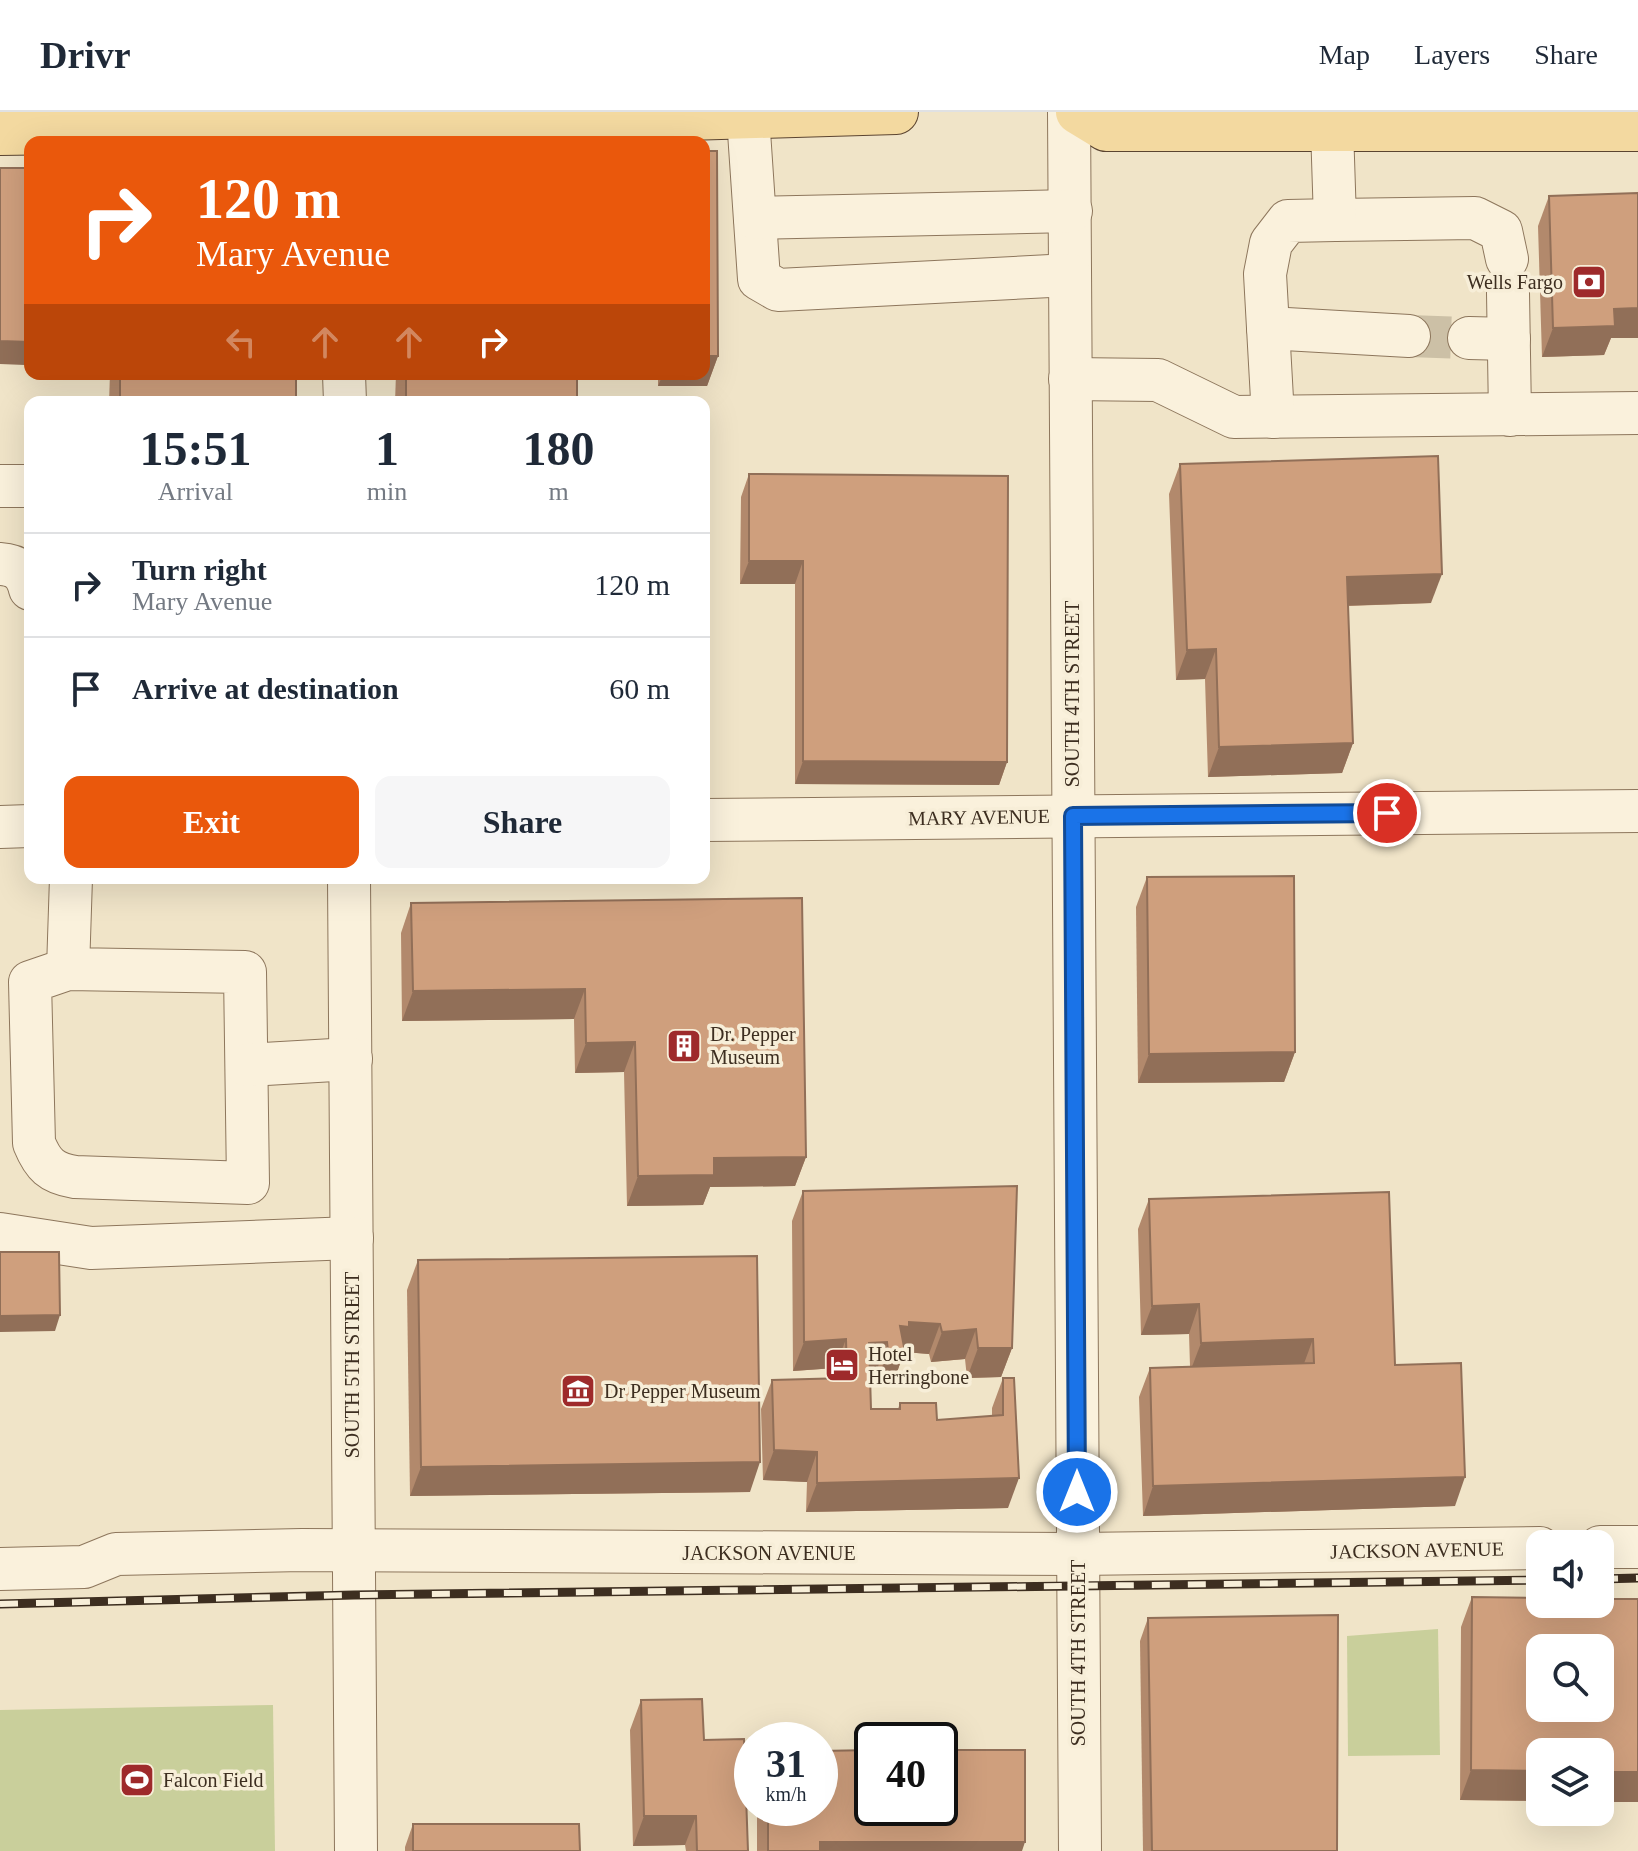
<!DOCTYPE html>
<style>
:root{--surface:#fff;--page:#f6f6f7;--text:#1f2937;--muted:#747a83;--line:#e0e1e3;--accent:#ea580c}
body{margin:0;font-family:"Times New Roman",serif;background:var(--page);color:var(--text);height:100vh;display:flex;flex-direction:column;font-size:30px;white-space:nowrap}
*{box-sizing:border-box;margin:0}
p{font-size:26px;color:var(--muted)}
.icon{flex:none;width:44px;height:44px;fill:none;stroke:currentColor;stroke-width:2;stroke-linecap:round;stroke-linejoin:round}
.map{position:relative;flex:1;overflow:hidden}
.sheet{position:absolute;left:24px;top:284px;width:686px;height:488px;display:flex;flex-direction:column;background:var(--surface);border-radius:16px;box-shadow:0 8px 32px #0002}
.sheet>*{flex:none}
.hud{position:absolute;left:24px;top:24px;width:686px;height:244px;border-radius:16px;box-shadow:0 8px 32px #0002;background:#ea580c;color:#fff;overflow:hidden}
.controls{position:absolute;left:1526px;top:1418px;display:grid;gap:16px}
.controls a{display:grid;place-items:center;width:88px;height:88px;border-radius:16px;background:var(--surface);box-shadow:0 8px 32px #0002;font-size:40px}
.speed{position:absolute;left:734px;top:1610px;display:flex;gap:16px;font-size:40px;font-weight:700;text-align:center}
.speed>*{display:grid;place-content:center;width:104px;height:104px;border-radius:50%;background:var(--surface);box-shadow:0 8px 32px #0002;line-height:1}
.speed small{font-size:20px;font-weight:400}
.speed .limit{border:4px solid #111;border-radius:12px;background:#fff;color:#111}
.pin{position:absolute;display:grid;place-items:center;width:68px;height:68px;color:#fff;margin:-34px;border:4px solid #fff;border-radius:50%;box-shadow:0 2px 8px #0007}
.me{position:absolute;width:88px;margin:-44px;rotate:0deg;stroke-linejoin:round;filter:drop-shadow(0 0 6px #0008)}
.turn{display:flex;align-items:center;gap:28px;height:168px;padding:0 40px;font-size:36px}
.turn .icon{width:104px;height:104px;stroke-width:2.5}
.turn b{display:block;font-size:56px;line-height:68px}
.lanes{display:flex;align-items:center;height:76px;padding:0 40px;background:#0003;justify-content:center;gap:40px;direction:ltr}
.lanes .off{opacity:.35}
.eta{display:flex;justify-content:space-evenly;align-items:center;height:136px;text-align:center}
.eta b{font-size:48px;font-weight:700;line-height:56px}
.action{display:flex;gap:16px;margin-top:auto;padding:16px 40px}
.action a{flex:1;height:92px;border-radius:16px;background:var(--accent);color:#fff;font-size:32px;font-weight:700;line-height:92px;text-align:center}
.action a+a{background:var(--page);color:var(--text)}
ul{padding:0;list-style:none}
li{display:flex;align-items:center;gap:24px;height:104px;padding:0 40px;border-top:2px solid var(--line)}
li div{flex:1}
li b{display:block;font-size:30px}
li em{font-style:normal}
header{display:flex;align-items:center;gap:48px;box-sizing:border-box;height:112px;padding:0 40px;background:var(--surface);border-bottom:2px solid var(--line)}
header strong{font-size:38px}
nav{display:flex;gap:44px;margin-inline-start:auto;font-size:28px}
.map>svg:first-child{display:block}
.green{fill:#c9cf9b}
.lines{fill:none;stroke-linecap:round;stroke-linejoin:round}
.minor-tunnel{stroke:#ccc0a6;stroke-width:42;stroke-dasharray:42 21;stroke-linecap:butt}
.minor-casing{stroke:#8d765c;stroke-width:44}
.major-casing{stroke:#5b4430;stroke-width:46}
.minor{stroke:#faf1dc;stroke-width:42}
.major{stroke:#f3d9a0;stroke-width:44}
.rail-casing{stroke:#3d2e20;stroke-width:9}
.rail{stroke:#f7eed8;stroke-width:6;stroke-dasharray:18;stroke-linecap:butt}
.wall{fill:#b2896c;fill-rule:evenodd}
.shaded-wall{fill:#916f58}
.building{fill:#cf9f7d;stroke:#916f58;stroke-width:2;fill-rule:evenodd}
.route-casing{stroke:#114b97;stroke-width:20}
.route{stroke:#1a73e8;stroke-width:14}
.labels{text-anchor:middle;stroke-width:7;stroke-linejoin:round;paint-order:stroke}
.poi-label{font-size:20px;fill:#3d2e20;stroke:#f7eed8;text-anchor:start}
.street-label{font-size:20px;fill:#3d2e20;stroke:#f7eed8}
</style>
<header>
<strong>Drivr</strong>
<nav><a>Map</a><a>Layers</a><a>Share</a></nav>
</header>
<div class="map">
<svg width="1638" height="1739" viewBox="0 0 1638 1739">
<rect width="100%" height="100%" fill="#f0e4c8"/>
<!-- green -->
<g class="green">
<path d="M1438 1517 1440 1643 1348 1644 1347 1524Z"/>
<path d="M273 1593 275 1739H0V1598Z"/>
</g>
<g class="lines">
<!-- minor-tunnel -->
<path class="minor-tunnel" d="M1409 224 1469 226"/>
<!-- minor casing -->
<g class="minor-casing">
<g id="minor">
<path d="M1069 0 1080 1739"/>
<path d="M748 5 759 167 778 178 1070 163"/>
<path d="M755 106 1071 99"/>
<path d="M1335 108 1475 106 1501 119 1507 147"/>
<path d="M1508 181 1510 303"/>
<path d="M1268 216 1409 224"/>
<path d="M1469 226 1509 227"/>
<path d="M344 262 345 290"/>
<path d="M1070 267 1158 268 1234 305 1638 301"/>
<path d="M1273 305 1265 162 1271 131 1288 109 1335 108 1332 16"/>
<path d="M0 374H30"/>
<path d="M0 452C17 453 26 460 30 477"/>
<path d="M704 708 1638 699"/>
<path d="M0 715 30 714"/>
<path d="M349 766 356 1739"/>
<path d="M68 857 30 870 34 1031C43 1053 51 1061 75 1065L248 1071 245 860 68 857 71 766"/>
<path d="M247 953 351 947"/>
<path d="M0 1122 91 1136 352 1126"/>
<path d="M1600 1435H1638"/>
<path d="M0 1457 84 1455 116 1442 302 1438 1078 1442 1540 1436"/>
</g>
</g>
<!-- major casing -->
<g class="major-casing">
<g id="major">
<path d="M1078 0 1106 17H1638"/>
<path d="M0 21 342 16 896 0"/>
</g>
</g>
<!-- minor -->
<use href="#minor" class="minor"/>
<!-- major -->
<use href="#major" class="major"/>
<!-- rail casing -->
<g class="rail-casing">
<g id="rail">
<path d="M1600 1467 1638 1466"/>
<path d="M0 1492 354 1483 1540 1468"/>
</g>
</g>
<!-- rail -->
<use href="#rail" class="rail"/>
</g>
<!-- wall -->
<g class="wall">
<path d="M1549 84 1611 226 1604 243 1542 245 1538 114Z"/>
<path d="M718 244 707 274H658V262H704Z"/>
<path d="M110 262H296V290H109Z"/>
<path d="M396 262H577V290H395Z"/>
<path d="M1180 352 1431 491 1348 494 1353 631 1342 661 1208 665 1205 567 1176 568 1169 382Z"/>
<path d="M749 362 1007 650 999 673 795 672V472H740L741 385Z"/>
<path d="M1147 765 1295 940 1284 970 1138 971 1136 795Z"/>
<path d="M802 786 806 1045 795 1074 710 1075 703 1093 627 1094 624 960 575 961 574 907 402 909 401 821 411 791Z"/>
<path d="M803 1079 1012 1236 1001 1265 967 1266 965 1247 931 1250 929 1242 904 1240 894 1269H877L876 1260H870L871 1297H898L900 1291 937 1308 992 1304V1296L1003 1266 1008 1396 806 1400 807 1370 763 1368 761 1297 772 1268 836 1266 835 1256 793 1259 792 1109Z"/>
<path d="M1149 1087 1395 1253 1455 1394 1143 1404 1139 1285 1150 1256 1190 1254 1189 1222 1141 1223 1138 1117Z"/>
<path d="M418 1148 750 1380 410 1384 407 1178Z"/>
<path d="M1472 1485 1540 1486V1492H1600V1487H1638V1690H1600V1640H1540V1689L1460 1688 1461 1515ZM1540 1536H1600V1596H1540Z"/>
<path d="M1148 1506 1337 1739H1143L1140 1529Z"/>
<path d="M641 1588 704 1628 748 1739H686L685 1733 633 1734 630 1618Z"/>
<path d="M757 1696H820L1022 1739H757Z"/>
<path d="M413 1712 580 1739H405V1735Z"/>
</g>
<!-- shaded-wall -->
<g class="shaded-wall">
<path d="M1638 196V226H1611L1604 243 1542 245 1553 216 1614 197Z"/>
<path d="M0 229 30 230V239L25 253 0 252Z"/>
<path d="M704 244H718L707 274H658L663 262H704Z"/>
<path d="M749 449H803L795 472H740Z"/>
<path d="M1442 462 1431 491 1336 494 1347 465Z"/>
<path d="M1216 537 1205 567 1176 568 1187 538Z"/>
<path d="M1353 631 1342 661 1208 665 1219 635Z"/>
<path d="M803 649 1007 650 999 673 795 672Z"/>
<path d="M585 877 574 907 402 909 413 879Z"/>
<path d="M635 930 624 960 575 961 586 931Z"/>
<path d="M1295 940 1284 970 1138 971 1149 942Z"/>
<path d="M806 1045 795 1074 710 1075 703 1093 627 1094 638 1064 714 1046Z"/>
<path d="M1199 1192 1189 1222 1141 1223 1152 1194Z"/>
<path d="M60 1203 55 1219 0 1220V1204Z"/>
<path d="M909 1210 940 1212 929 1242 904 1240 894 1269H877L888 1239 900 1214Z"/>
<path d="M976 1217 965 1247 931 1250 942 1220Z"/>
<path d="M846 1227 835 1256 793 1259 804 1230Z"/>
<path d="M1313 1227 1302 1257 1190 1260 1201 1231Z"/>
<path d="M887 1230 876 1260 858 1261 869 1231Z"/>
<path d="M978 1236H1012L1001 1265 967 1266Z"/>
<path d="M774 1338 817 1340 807 1370 763 1368Z"/>
<path d="M760 1350 750 1380 410 1384 421 1355Z"/>
<path d="M1465 1365 1455 1394 1143 1404 1153 1374Z"/>
<path d="M1019 1366 1008 1396 806 1400 817 1371Z"/>
<path d="M1471 1658 1540 1659V1689L1460 1688Z"/>
<rect x="1600" y="1660" width="38" height="30"/>
<path d="M644 1704H696L685 1733 633 1734Z"/>
<path d="M820 1730H1025L1022 1739H817Z"/>
</g>
<!-- building -->
<g class="building">
<path d="M704 39H717L718 244H704Z"/>
<path d="M0 56H30V230L0 229Z"/>
<path d="M1638 81V196L1614 197 1615 214 1553 216 1549 84Z"/>
<rect x="120" y="262" width="176" height="28"/>
<rect x="406" y="262" width="171" height="28"/>
<path d="M1438 344 1442 462 1347 465 1353 631 1219 635 1216 537 1187 538 1180 352Z"/>
<path d="M749 362 1008 364 1007 650 803 649V449H749Z"/>
<rect x="704" y="366" width="1" height="250"/>
<path d="M1294 764 1295 940 1149 942 1147 765Z"/>
<path d="M802 786 806 1045 714 1046V1063L638 1064 635 930 586 931 585 877 413 879 411 791Z"/>
<path d="M1017 1074 1012 1236H978L976 1217 942 1220 940 1212 909 1210V1215L900 1214 905 1240 888 1239 887 1230 869 1231 871 1297H900V1291H936L937 1308 1003 1303V1266H1014L1019 1366 817 1371V1340L774 1338 772 1268 847 1266 846 1227 804 1230 803 1079Z"/>
<path d="M1389 1080 1395 1253 1461 1251 1465 1365 1153 1374 1150 1256 1314 1251 1313 1227 1201 1231 1199 1192 1152 1194 1149 1087Z"/>
<path d="M0 1140H59L60 1203 0 1204Z"/>
<path d="M757 1144 760 1350 421 1355 418 1148Z"/>
<path d="M1472 1485 1540 1486V1492H1600V1487H1638V1660H1600V1640H1540V1659L1471 1658ZM1540 1536H1600V1596H1540Z"/>
<path d="M1338 1503 1337 1739H1152L1148 1506Z"/>
<path d="M702 1587 704 1628 744 1627 748 1739H697L696 1704H644L641 1588Z"/>
<path d="M872 1638V1696H940V1638H1025V1730H820V1739H768V1696H820V1639Z"/>
<path d="M413 1712H579L580 1739H413Z"/>
</g>
<g class="lines">
<!-- route casing -->
<g class="route-casing">
<path id="route" d="M1077 1380 1073 704 1387 701"/>
</g>
<!-- route -->
<use href="#route" class="route"/>
</g>
<!-- icons -->
<defs>
<g id="bank-square" transform="scale(1.8)"><rect x="-9" y="-9" width="18" height="18" rx="4" fill="#9e2a2b" stroke="#f7eed8"/><path d="M-6-4H6V4H-6ZM0-2.3a2.3 2.3 0 1 0 0 4.6a2.3 2.3 0 1 0 0-4.6Z" fill="#fff"/></g>
<g id="building-square" transform="scale(1.8)"><rect x="-9" y="-9" width="18" height="18" rx="4" fill="#9e2a2b" stroke="#f7eed8"/><path d="M-4-6H4V6H1V3H-1V6H-4ZM-2.5-4.3h1.7v1.8h-1.7ZM.8-4.3h1.7v1.8H.8ZM-2.5-1h1.7V.8h-1.7ZM.8-1h1.7V.8H.8Z" fill="#fff"/></g>
<g id="hotel-square" transform="scale(1.8)"><rect x="-9" y="-9" width="18" height="18" rx="4" fill="#9e2a2b" stroke="#f7eed8"/><path d="M-6-4.5h1.5V1H6V5H4.5V3h-9V5H-6ZM-4 0a1.8 1.8 0 1 1 3.6 0ZM.5 0V-2.5h3Q6-2.5 6 0Z" fill="#fff"/></g>
<g id="museum-square" transform="scale(1.8)"><rect x="-9" y="-9" width="18" height="18" rx="4" fill="#9e2a2b" stroke="#f7eed8"/><path d="M0-6L6-3V-2H-6V-3ZM-5-1h2V3h-2ZM-1-1h2V3h-2ZM3-1h2V3H3ZM-6 4H6V6H-6Z" fill="#fff"/></g>
<g id="stadium-square" transform="scale(1.8)"><rect x="-9" y="-9" width="18" height="18" rx="4" fill="#9e2a2b" stroke="#f7eed8"/><path d="M0-5a6.5 5 0 1 0 0 10a6.5 5 0 1 0 0-10ZM-3.5-1.8h7v3.6h-7Z" fill="#fff"/></g>
</defs>
<g fill-rule="evenodd">
<use href="#bank-square" x="1589" y="170"/>
<use href="#building-square" x="684" y="934"/>
<use href="#hotel-square" x="842" y="1253"/>
<use href="#museum-square" x="578" y="1279"/>
<use href="#stadium-square" x="137" y="1668"/>
</g>
<g class="labels">
<!-- poi labels -->
<g class="poi-label">
<text x="1563" y="177" text-anchor="end">Wells Fargo</text>
<text x="710" y="929">Dr. Pepper<tspan x="710" dy="23">Museum</tspan></text>
<text x="868" y="1249">Hotel<tspan x="868" dy="23">Herringbone</tspan></text>
<text x="604" y="1286">Dr Pepper Museum</text>
<text x="163" y="1675">Falcon Field</text>
</g>
<!-- street labels -->
<g class="street-label">
<text transform="translate(1072 582) rotate(-90)" y="7">SOUTH 4TH STREET</text>
<text transform="translate(979 705) rotate(-1)" y="7">MARY AVENUE</text>
<text transform="translate(352 1253) rotate(-90)" y="7">SOUTH 5TH STREET</text>
<text transform="translate(1417 1438) rotate(-1)" y="7">JACKSON AVENUE</text>
<text x="769" y="1448">JACKSON AVENUE</text>
<text transform="translate(1078 1541) rotate(-90)" y="7">SOUTH 4TH STREET</text>
</g>
</g>
</svg>
<div class="controls">
<a><svg class="icon" aria-label="sound" viewBox="0 0 24 24"><path d="M4 9h4l5-4v14l-5-4H4zM17 9q2 3 0 6"/></svg></a>
<a><svg class="icon" aria-label="search" viewBox="0 0 24 24"><circle cx="10" cy="10" r="6"/><path d="M15 15l6 6"/></svg></a>
<a><svg class="icon" aria-label="layers" viewBox="0 0 24 24"><path d="M12 4l9 5-9 5-9-5zM3 14l9 5 9-5"/></svg></a>
</div>
<div class="speed"><div>31<small>km/h</small></div><div class="limit">40</div></div>
<div class="pin" style="left:1387px;top:701px;background:#d93025"><svg class="icon" aria-label="arrive" viewBox="0 0 24 24"><path d="M6 21V4h12l-3 4 3 4H6"/></svg></div>
<svg class="me" style="left:1077px;top:1380px" viewBox="-20 -20 40 40"><circle r="17" fill="#1a73e8" stroke="#fff" stroke-width="3"/><path d="M0-11L8 9 0 5-8 9z" fill="#fff"/></svg>
<div class="hud">
<div class="turn"><svg class="icon" aria-label="right" viewBox="0 0 24 24"><path d="M7 20v-9h11M14 6l5 5-5 5"/></svg><div><b>120 m</b>Mary Avenue</div></div>
<div class="lanes"><svg class="icon off" aria-label="left" viewBox="0 0 24 24"><path d="M17 20v-9H6M10 6l-5 5 5 5"/></svg><svg class="icon off" aria-label="ahead" viewBox="0 0 24 24"><path d="M12 20V5M6 11l6-6 6 6"/></svg><svg class="icon off" aria-label="ahead" viewBox="0 0 24 24"><path d="M12 20V5M6 11l6-6 6 6"/></svg><svg class="icon" aria-label="right" viewBox="0 0 24 24"><path d="M7 20v-9h11M14 6l5 5-5 5"/></svg></div>
</div>
<section class="sheet">
<div class="eta">
<div><b>15:51</b><p>Arrival</p></div>
<div><b>1</b><p>min</p></div>
<div><b>180</b><p>m</p></div>
</div>
<ul>
<li><svg class="icon" aria-label="right" viewBox="0 0 24 24"><path d="M7 20v-9h11M14 6l5 5-5 5"/></svg><div><b>Turn right</b><p>Mary Avenue</p></div><em>120 m</em></li>
<li><svg class="icon" aria-label="arrive" viewBox="0 0 24 24"><path d="M6 21V4h12l-3 4 3 4H6"/></svg><div><b>Arrive at destination</b></div><em>60 m</em></li>
</ul>
<div class="action"><a>Exit</a><a>Share</a></div>
</section>
</div>
